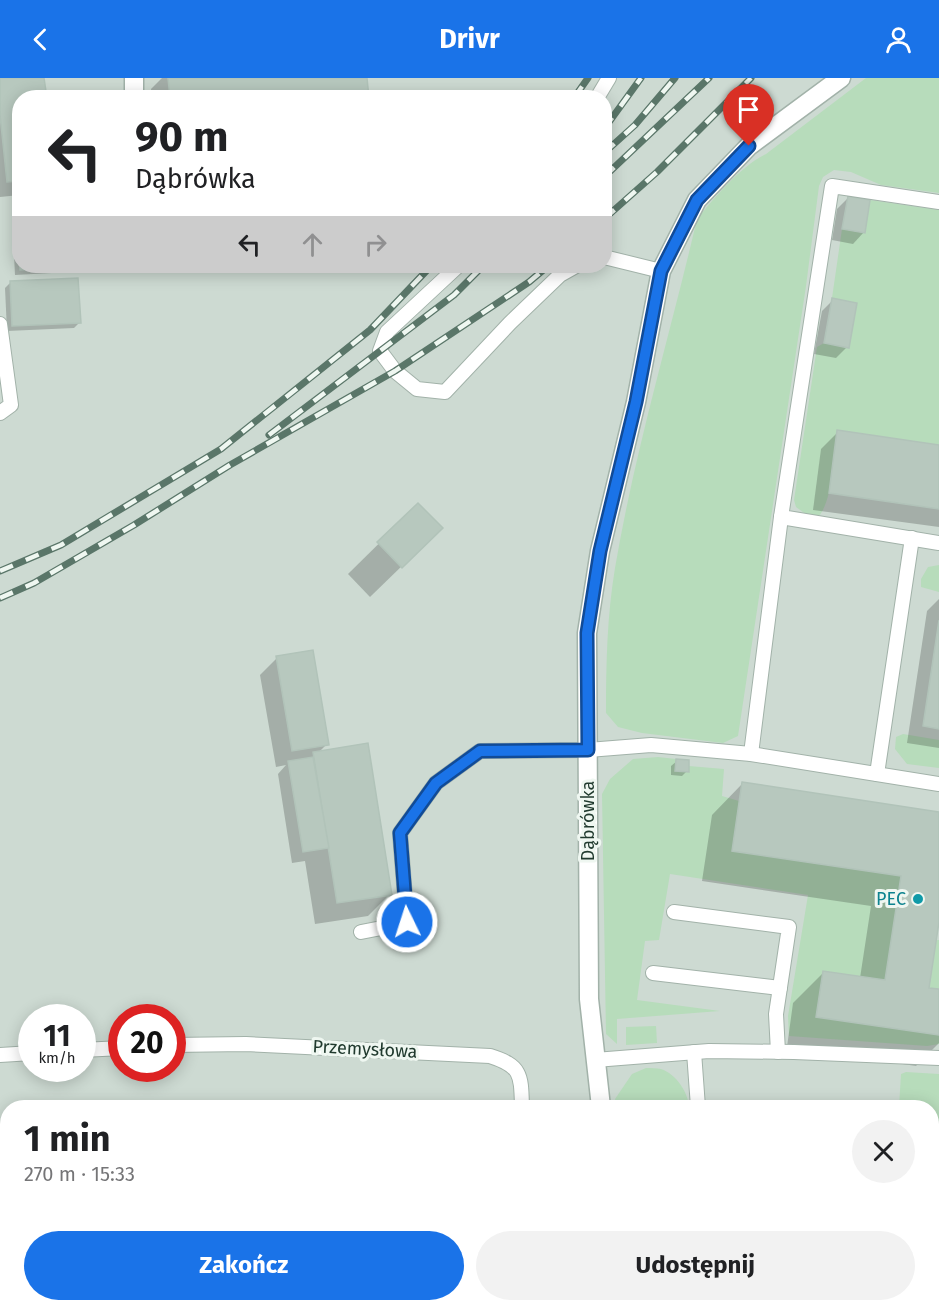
<!DOCTYPE html>
<html lang="pl">
<meta charset="utf-8">
<style>
:root{--surface:#fff;--page:#f2f2f2;--text:#202124;--muted:#757577;--accent:#1a73e8}
body{margin:0;font-family:"Fira Sans",sans-serif;background:var(--page);color:var(--text);height:100vh;display:flex;flex-direction:column;font-size:22px;white-space:nowrap}
*{box-sizing:border-box;margin:0}
p{font-size:20px;color:var(--muted)}
.icon{flex:none;width:33px;height:33px;fill:none;stroke:currentColor;stroke-width:2;stroke-linecap:round;stroke-linejoin:round}
.map{position:relative;flex:1;overflow:hidden}
.sheet{position:absolute;left:0px;top:1022px;width:939px;height:212px;display:flex;flex-direction:column;background:var(--surface);border-radius:24px 24px 0 0;box-shadow:0 3px 15px #0003}
.sheet>*{flex:none}
.banner{position:absolute;left:12px;top:12px;width:600px;height:183px;border-radius:24px;box-shadow:0 3px 15px #0003;background:#fff;color:var(--text);overflow:hidden}
.speed{position:absolute;left:18px;top:926px;display:flex;gap:12px;font-size:30px;font-weight:700;text-align:center}
.speed>*{display:grid;place-content:center;width:78px;height:78px;border-radius:50%;background:var(--surface);box-shadow:0 3px 15px #0003;line-height:1}
.speed small{font-size:15px;font-weight:400}
.speed .limit{border:9px solid #d22;background:#fff;color:#111}
.pin{position:absolute;display:grid;place-items:center;width:51px;height:51px;color:#fff;margin:-62px -26px;border-radius:50% 50% 50% 0;rotate:-45deg;box-shadow:0 0 6px #0007}
.pin .icon{rotate:45deg}
.me{position:absolute;width:66px;margin:-33px;rotate:356deg;stroke-linejoin:round;filter:drop-shadow(0 0 4px #0008)}
.turn{display:flex;align-items:center;gap:21px;height:126px;padding:0 24px;font-size:27px}
.turn .icon{width:78px;height:78px;stroke-width:2.5}
.turn b{display:block;font-size:42px;line-height:51px}
.lanes{display:flex;align-items:center;height:57px;padding:0 24px;background:#0003;justify-content:center;gap:30px;direction:ltr}
.lanes .off{opacity:.35}
.round{display:grid;place-items:center;flex:none;width:63px;height:63px;border-radius:32px;background:var(--page)}
.head{display:flex;align-items:center;justify-content:space-between;height:102px;padding:0 24px}
h1{font-size:36px;font-weight:700;line-height:45px}
.primary-button{display:flex;gap:12px;margin-top:auto;padding:12px 24px}
.primary-button a{flex:1;height:69px;border-radius:36px;background:var(--accent);color:#fff;font-size:24px;font-weight:700;line-height:69px;text-align:center}
.primary-button a+a{background:var(--page);color:var(--text)}
header{display:flex;justify-content:space-between;align-items:center;height:78px;padding:0 24px;background:var(--accent);color:#fff;font-size:27px;font-weight:700}
.map>svg:first-child{display:block}
.built{fill:#cddad2;fill-rule:evenodd}
.green{fill:#b7dcbb}
.shadow{fill:#0003}
.building{fill:#b7c8be;stroke:#b1c3b9;stroke-width:1.5}
.lines{fill:none;stroke-linecap:round;stroke-linejoin:round}
.lane-casing{stroke:#a2b2a9;stroke-width:16}
.street-casing{stroke:#a2b2a9;stroke-width:21}
.lane{stroke:#fff;stroke-width:14}
.street{stroke:#fff;stroke-width:18}
.rail-casing{stroke:#5a7669;stroke-width:7}
.rail{stroke:#eff7f1;stroke-width:4.5;stroke-dasharray:14;stroke-linecap:butt}
.route-casing{stroke:#114b97;stroke-width:15}
.route{stroke:#1a73e8;stroke-width:10}
.culture-dot{fill:#0f9aa8;stroke:#eff7f1;stroke-width:2}
.labels{text-anchor:middle;stroke-width:6;stroke-linejoin:round;paint-order:stroke}
.street-label{font-size:18px;fill:#203a2e;stroke:#eff7f1}
.culture-label{font-size:18px;fill:#0d838f;stroke:#eff7f1;text-anchor:end}
</style>
<header><svg class="icon" aria-label="back" viewBox="0 0 24 24"><path d="M15 5l-7 7 7 7"/></svg>Drivr<svg class="icon" aria-label="person" viewBox="0 0 24 24"><circle cx="12" cy="8" r="4"/><path d="M4 21q1-7 8-7t8 7"/></svg></header>
<div class="map">
<svg width="939" height="1232" viewBox="0 0 939 1232">
<rect width="100%" height="100%" fill="#dfeae3"/>
<!-- built -->
<path class="built" d="M0 0H939V1232H0ZM20 20H604V188H20ZM32 939H82V990H32ZM122 939H172V990H122ZM8 1029H932V1226H8Z"/>
<!-- green -->
<g class="green">
<path d="M866 0H939V115L881 107 851 94 834 92 823 99 819 108 806 208 738 658 723 665 642 655 618 649 606 635C606 586 607 538 615 490 635 372 670 257 697 141 714 120 742 87 766 76Z"/>
<path d="M870 122 939 132V367L838 353C834 375 833 421 819 438L807 437 796 429 794 422 817 269 824 265 849 269 857 225 832 220 842 151 865 155Z"/>
<path d="M939 487V514L921 509V501L928 489Z"/>
<path d="M903 656 939 662V690L907 686 895 671 896 659Z"/>
<path d="M658 679 676 681 675 692 688 694 689 688 724 691 722 718 739 723 732 773 901 798 885 902 823 893 816 938 939 957V966L927 968 789 958 788 938 808 817 670 796 659 862 645 863 637 922 720 933 617 941V966L606 956 602 716 610 701 633 681Z"/>
<path d="M936 862H939V911L929 910Z"/>
<path d="M656 948 657 965 626 967V949Z"/>
<path d="M646 990C651 990 657 990 661 991 676 996 688 1014 689 1029H616L615 1021 632 996Z"/>
<path d="M906 994 939 996V1043H932V1029H899L901 996Z"/>
</g>
<!-- shadow -->
<g class="shadow">
<path d="M0 0H43L20 20V117L0 119Z"/>
<path d="M162 0H365L367 20H152L151 11Z"/>
<path d="M848 120 864 154 853 166 832 162 837 131Z"/>
<path d="M20 132V188H75L70 194 15 197 12 138 17 133Z"/>
<path d="M10 205 79 245 74 250 7 253 5 210Z"/>
<path d="M833 222 847 269 836 280 814 276 822 233Z"/>
<path d="M838 354 939 368V449L813 432 821 371Z"/>
<path d="M418 427 441 450 370 519 348 496Z"/>
<path d="M939 521V670L907 665 927 533Z"/>
<path d="M277 580 327 666 319 674 390 816 368 838 315 846 305 783 292 785 278 696 286 687 276 689 260 597Z"/>
<path d="M677 683 687 693 682 698 671 697V688Z"/>
<path d="M742 706 939 736V835L927 911 939 913V965L916 988 787 969 793 925 824 894 860 900 871 828 702 803 712 737Z"/>
<path d="M0 1150 8 1151V1202L0 1201Z"/>
<path d="M117 1226H205L203 1232H115Z"/>
<path d="M314 1226H411L412 1232H315Z"/>
</g>
<!-- building -->
<g class="building">
<path d="M0 0H44L47 20H20V103L7 104 0 37Z"/>
<path d="M168 0H367L369 20H170Z"/>
<path d="M848 118 870 122 865 155 842 151Z"/>
<path d="M17 131H20V181Z"/>
<path d="M20 188H76V189L20 192Z"/>
<path d="M78 200 81 245 12 248 10 203Z"/>
<path d="M832 220 857 225 849 270 824 265Z"/>
<path d="M837 352 939 367V431L829 415Z"/>
<path d="M418 425 443 450 402 490 377 464Z"/>
<path d="M939 542V651L923 648Z"/>
<path d="M313 572 329 667 292 673 276 578Z"/>
<path d="M368 665 392 817 337 825 313 674Z"/>
<path d="M313 679 329 770 303 774 288 683Z"/>
<path d="M676 681 689 682V694L675 693Z"/>
<path d="M742 704 939 734V844L929 910 939 911V957L816 939 823 893 885 902 901 798 732 773Z"/>
<path d="M0 1148 8 1150V1183L0 1181Z"/>
<path d="M0 1224 40 1232H0Z"/>
<path d="M129 1226H206L205 1232H128Z"/>
<path d="M338 1226H413L414 1232H339Z"/>
</g>
<g class="lines">
<!-- lane casing -->
<g class="lane-casing">
<g id="lane">
<path d="M597 20 609 0"/>
<path d="M939 124 832 108 781 439 939 465"/>
<path d="M604 179 661 193"/>
<path d="M458 188 387 254 380 273 395 293 417 311 445 314 510 245 560 197 576 188"/>
<path d="M0 246 11 327 0 335"/>
<path d="M751 676 781 439"/>
<path d="M877 696 912 460"/>
<path d="M674 834 789 849 776 936 778 974"/>
<path d="M361 854 407 845 400 755 436 705 480 673 588 672 651 667 751 676 939 706"/>
<path d="M653 895 780 910"/>
<path d="M172 967 246 966 490 978C522 988 521 997 522 1029"/>
<path d="M82 972 122 970"/>
<path d="M694 974 698 1029"/>
<path d="M0 977 32 975"/>
<path d="M595 982 709 973 794 974 939 980"/>
<path d="M0 1133 8 1134"/>
<path d="M0 1207 8 1208"/>
<path d="M105 1226H106"/>
<path d="M286 1226 287 1232"/>
<path d="M529 1226V1232"/>
</g>
</g>
<!-- street casing -->
<g class="street-casing">
<g id="street">
<path d="M134 0V20"/>
<path d="M601 1029 589 921 587 555 600 473 636 324 661 193 697 122 749 68 841 0"/>
<path d="M611 1232 612 1226"/>
</g>
</g>
<!-- lane -->
<use href="#lane" class="lane"/>
<!-- street -->
<use href="#street" class="street"/>
<!-- rail casing -->
<g class="rail-casing">
<g id="rail">
<path d="M574 20 588 0"/>
<path d="M604 51 641 0"/>
<path d="M604 75 635 47 675 0"/>
<path d="M604 99 709 0"/>
<path d="M604 141 657 94 751 0"/>
<path d="M269 357 454 217 483 188"/>
<path d="M0 493 61 467 221 371 370 252 431 188"/>
<path d="M0 520 34 505 134 447 230 387 395 293 529 204 548 188"/>
</g>
</g>
<!-- rail -->
<use href="#rail" class="rail"/>
</g>
<g class="lines">
<!-- route casing -->
<g class="route-casing">
<path id="route" d="M407 844 400 755 436 705 480 673 588 672 587 555 600 473 636 324 661 193 697 122 749 68"/>
</g>
<!-- route -->
<use href="#route" class="route"/>
</g>
<!-- markers -->
<circle class="culture-dot" cx="918" cy="821" r="6"/>
<g class="labels">
<!-- street labels -->
<g class="street-label">
<text transform="translate(588 743) rotate(-90)" y="6">Dąbrówka</text>
<text transform="translate(365 971) rotate(3)" y="6">Przemysłowa</text>
</g>
<!-- culture labels -->
<g class="culture-label">
<text x="906" y="827">PEC</text>
</g>
</g>
</svg>
<div class="speed"><div>11<small>km/h</small></div><div class="limit">20</div></div>
<div class="pin" style="left:749px;top:68px;background:#d93025"><svg class="icon" aria-label="arrive" viewBox="0 0 24 24"><path d="M6 21V4h12l-3 4 3 4H6"/></svg></div>
<svg class="me" style="left:407px;top:844px" viewBox="-20 -20 40 40"><circle r="17" fill="#1a73e8" stroke="#fff" stroke-width="3"/><path d="M0-11L8 9 0 5-8 9z" fill="#fff"/></svg>
<div class="banner">
<div class="turn"><svg class="icon" aria-label="left" viewBox="0 0 24 24"><path d="M17 20v-9H6M10 6l-5 5 5 5"/></svg><div><b>90 m</b>Dąbrówka</div></div>
<div class="lanes"><svg class="icon" aria-label="left" viewBox="0 0 24 24"><path d="M17 20v-9H6M10 6l-5 5 5 5"/></svg><svg class="icon off" aria-label="ahead" viewBox="0 0 24 24"><path d="M12 20V5M6 11l6-6 6 6"/></svg><svg class="icon off" aria-label="right" viewBox="0 0 24 24"><path d="M7 20v-9h11M14 6l5 5-5 5"/></svg></div>
</div>
<section class="sheet">
<div class="head"><div><h1>1 min</h1><p>270 m · 15:33</p></div><a class="round"><svg class="icon" aria-label="close" viewBox="0 0 24 24"><path d="M6 6l12 12M18 6L6 18"/></svg></a></div>
<div class="primary-button"><a>Zakończ</a><a>Udostępnij</a></div>
</section>
</div>
